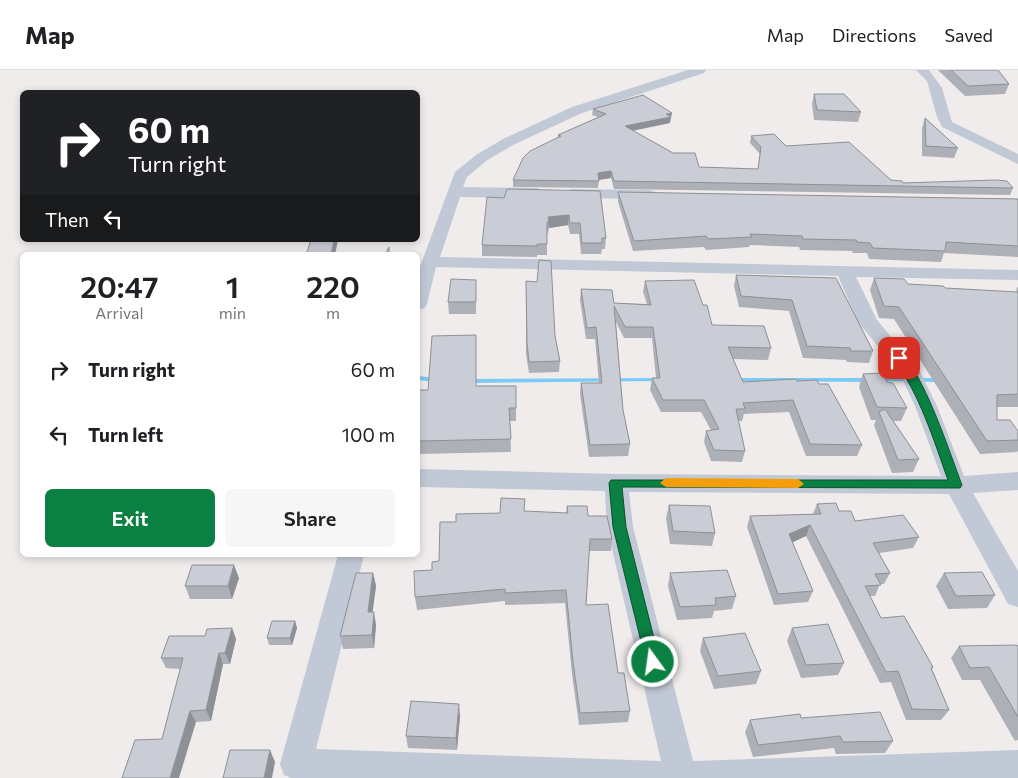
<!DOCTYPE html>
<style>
:root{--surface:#fff;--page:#f6f6f6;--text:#202124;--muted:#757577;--line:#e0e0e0;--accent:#0b8043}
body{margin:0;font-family:Commissioner,sans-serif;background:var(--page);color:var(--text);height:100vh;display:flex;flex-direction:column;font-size:19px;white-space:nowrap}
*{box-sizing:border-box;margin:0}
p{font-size:16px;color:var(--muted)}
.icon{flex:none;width:28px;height:28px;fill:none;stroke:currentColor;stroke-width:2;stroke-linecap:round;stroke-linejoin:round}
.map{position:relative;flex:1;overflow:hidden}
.sheet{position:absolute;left:20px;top:182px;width:400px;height:305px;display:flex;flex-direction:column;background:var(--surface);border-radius:8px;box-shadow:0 2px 8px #0003}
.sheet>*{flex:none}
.guide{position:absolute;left:20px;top:20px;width:400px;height:152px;border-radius:8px;box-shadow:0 2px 8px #0003;background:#202124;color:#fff;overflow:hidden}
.pin{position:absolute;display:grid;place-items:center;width:42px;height:42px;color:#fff;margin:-21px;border-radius:10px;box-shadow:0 2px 8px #0006}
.me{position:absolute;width:55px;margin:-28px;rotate:346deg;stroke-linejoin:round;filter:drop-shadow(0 0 4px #0008)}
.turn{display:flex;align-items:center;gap:18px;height:105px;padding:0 25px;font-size:22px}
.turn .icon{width:65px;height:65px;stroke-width:2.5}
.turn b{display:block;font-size:35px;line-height:42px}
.then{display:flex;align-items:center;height:48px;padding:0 25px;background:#0003;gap:10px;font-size:19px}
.eta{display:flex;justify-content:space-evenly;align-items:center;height:85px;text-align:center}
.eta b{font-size:30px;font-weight:600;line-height:35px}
.primary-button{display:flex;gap:10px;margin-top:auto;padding:10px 25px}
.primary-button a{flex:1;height:58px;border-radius:8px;background:var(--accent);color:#fff;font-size:20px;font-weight:600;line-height:58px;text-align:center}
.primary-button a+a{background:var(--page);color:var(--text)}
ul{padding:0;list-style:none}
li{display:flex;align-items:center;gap:15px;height:65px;padding:0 25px}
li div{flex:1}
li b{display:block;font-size:19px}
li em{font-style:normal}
header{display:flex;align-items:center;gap:30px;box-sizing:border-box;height:70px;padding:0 25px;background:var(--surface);border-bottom:1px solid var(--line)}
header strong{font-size:24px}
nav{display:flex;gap:28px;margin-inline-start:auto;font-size:18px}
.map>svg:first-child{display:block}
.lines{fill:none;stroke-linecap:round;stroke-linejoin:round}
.stream{fill:#7ccaf6;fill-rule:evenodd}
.minor{fill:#c1c9d6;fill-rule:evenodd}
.wall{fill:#aeb0b7}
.shaded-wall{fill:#8d9095}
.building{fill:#cacdd5;stroke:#8d9095}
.route{fill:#0b8043;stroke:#07532c}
.slow{fill:#f59e0b}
</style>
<header>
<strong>Map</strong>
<nav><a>Map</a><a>Directions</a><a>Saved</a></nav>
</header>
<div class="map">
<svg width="1018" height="708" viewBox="0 0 1018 708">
<rect width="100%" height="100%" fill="#f0ecec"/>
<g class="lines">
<!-- stream -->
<g class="stream">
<path d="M418 306 436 308 439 310 436 312 418 310Z"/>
<path d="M659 308 662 310 661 311 469 313 466 311 469 309Z"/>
<path d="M734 308H869L872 310 869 312 732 311 731 310Z"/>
<path d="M879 308H941L944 310 941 312 877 311 876 310Z"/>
</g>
<!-- minor -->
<g class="minor">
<path d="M688 0H706L704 3 582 43 513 75 486 91 467 107 463 117 537 118 542 120 545 123 542 126 537 128 460 127 440 187 1018 200V210L856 207 877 250 919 300 937 336 964 406 1018 402V420L973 423 1018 501V537L1008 534 949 424 629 422 633 457 693 691 1018 680V708H291L284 705 280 694 338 485H364L316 679 661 691 607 457 605 421 418 417V399L616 404 941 406 915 336 899 302 858 252 838 206 436 197 427 234 425 238 418 240V202L455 102 476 85 503 69 572 37Z"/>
<path d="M916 0H929L942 18 952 52 1018 84V94L942 57 937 47 927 11Z"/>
<path d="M572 119 650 120 656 122 658 125 656 128 650 130 567 127 564 124 567 121Z"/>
</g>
</g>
<!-- wall -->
<g class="wall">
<path d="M938 0H998L1009 14 1005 24 965 26Z"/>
<path d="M814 24 861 42 858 52 814 50 812 34Z"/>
<path d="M593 39 671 49H670V53L633 61 699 97 758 99 760 84 750 73 751 66 786 76 891 110 903 113 1013 118 1010 125 614 119 611 108 599 110 598 118 513 117V110L558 67V65L598 47 592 45Z"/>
<path d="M925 48 958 78 954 88 922 86V58Z"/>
<path d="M600 121 606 168 605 179H602L601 184H581L579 164H570L568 155 549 158 548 163H547V185H537V187L482 186V175L504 128Z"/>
<path d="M618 122 1018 129V187L944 183 941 192 869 189 867 183H853L852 181 800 180 799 177 750 175 749 177 706 180 704 177 633 181 618 132Z"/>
<path d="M736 205 836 208 873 281 869 293 847 292 846 290 803 288 789 241 739 237 734 216Z"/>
<path d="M874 208 908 214 945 218 1017 222 1016 220 1018 216V337H997V350L1018 361V381L1017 382 980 384 894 249 879 248 870 220Z"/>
<path d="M476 210V244H449L448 232Z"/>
<path d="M526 211 555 266 560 291 559 302 529 303 526 284Z"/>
<path d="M645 211 703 235 712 255 771 278 768 290 733 289 743 312 797 311 819 314 862 375 857 386H806L789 342 744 344 742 351H738L745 381 742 392 711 391 704 372 706 361 711 360 701 342H661L650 320 652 308H656L652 268H624L616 252 623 340 630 374 628 386 589 387 580 324 581 313H599L595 269H586L580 230 581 219 614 233 647 234 643 222Z"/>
<path d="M476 265V316H516V351H510L511 382 418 384V320H428Z"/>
<path d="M863 304 887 312 907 338 901 351H893L919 389 913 402 892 403 874 355 876 350H871L859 317Z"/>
<path d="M817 434 839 441 855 451 919 467 913 478 879 483 890 503 884 514H880L875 526H870L881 548 933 597 932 599 949 640 941 650H906L891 612 880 613 806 466 792 472 813 521 808 532 774 535 747 457 750 446 813 444Z"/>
<path d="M669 435 715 463 712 476 670 474 666 448Z"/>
<path d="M567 436 588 446 612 469 611 481H589L586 535 618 603 630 641 628 652 579 655 572 604 565 533 505 535V531L417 540 415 527 432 500 439 491 456 452 500 443 524 441 566 443Z"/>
<path d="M373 503 376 516 372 542 376 555 374 578 343 579 340 566Z"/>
<path d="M670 503 736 526 732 539 714 541 712 548 677 550 668 516Z"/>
<path d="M944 503 995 525 987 538 948 539 936 516Z"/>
<path d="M239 508 232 529H190L185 516Z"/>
<path d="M295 551 297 558 292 575H269L267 568Z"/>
<path d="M232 558 236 569 230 594H223L211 651 196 652 162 669 180 599 166 598 161 588Z"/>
<path d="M792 558 844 593 838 605 801 608 787 571Z"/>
<path d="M703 568 761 601 756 614 714 619 700 581Z"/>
<path d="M959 576 1018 577V670L1015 671 980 610H962L951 588Z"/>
<path d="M460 646 457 680 408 678 406 666Z"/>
<path d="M801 648 893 671 885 683 836 684 834 678 753 687 745 662 750 650Z"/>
</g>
<!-- shaded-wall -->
<g class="shaded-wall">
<path d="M672 43 670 53 624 62 625 56Z"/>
<path d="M611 101V108L597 110 598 103Z"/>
<path d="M569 145 568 155 549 158 548 147Z"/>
<path d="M334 170H338L335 185H331Z"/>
<path d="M810 455 806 466 785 476 789 464Z"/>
<path d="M234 495 239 508 232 529 228 516Z"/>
<path d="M373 503 376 516 371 555 368 542Z"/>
<path d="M374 542 376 555 374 578 372 565Z"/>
<path d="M295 551 297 558 292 575 290 568Z"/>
<path d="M232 558 236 569 230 594 225 583Z"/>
<path d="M219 583 223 594 211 651 206 640Z"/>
<path d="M459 634 460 646 457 680 456 668Z"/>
<path d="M190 641 196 652 179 708H170Z"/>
<path d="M270 680 275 692 272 708H264Z"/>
</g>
<!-- building -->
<g class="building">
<path d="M951 0H998L1009 14 968 16Z"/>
<path d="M814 24H844L861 42 817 40Z"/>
<path d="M643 25 672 43 666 44 671 47 625 56 673 83H695L699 97 758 99 761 77 751 66 774 64 786 76 849 72 891 110 902 111 903 113 996 110 1007 111 1013 118 614 111 611 101 598 103 599 111 513 110 523 88 530 81 561 66 558 65 606 44 593 39Z"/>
<path d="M925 48 958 78 926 76Z"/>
<path d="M507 119 600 121 606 168H602V173H582L580 153H570L569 145 548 147 549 152H547V174H537V176L482 175 487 127 504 128Z"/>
<path d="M618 122 1018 129V176L946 172 945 181 873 178 870 173 857 172 856 170 803 169 802 166 750 164 752 167 708 169 706 166 634 171Z"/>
<path d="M311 170H334L331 185H306Z"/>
<path d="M389 177V185H385Z"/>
<path d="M539 190 551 191 555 266 560 291 529 292 527 273 526 211 537 212Z"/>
<path d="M736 205 836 208 873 281H851L850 278 807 276 792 230 741 226Z"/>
<path d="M874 208 904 209 908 214 943 216 945 218 1018 222V324L997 325V350H1010L1018 361V370L987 371 899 237 884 236Z"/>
<path d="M451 209 476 210V232H448Z"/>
<path d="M694 210 703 235H707L712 255 764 256 771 278 728 277 743 312 796 309 797 311 817 310 819 314H828L862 375 810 374 793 330 743 333 745 339H736L745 381 714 380 706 361 719 359 704 330H663L652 308H660L653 257H625L614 236 623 340 630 374 590 375 581 313H602L596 257 587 258 581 219 612 220 614 233 651 235 645 211Z"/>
<path d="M476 265V316H516V338H509L511 369 418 371V320H428L432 266Z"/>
<path d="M883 303 887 312 893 313 907 338 877 337 863 304Z"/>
<path d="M885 339 919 389 898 390 879 342Z"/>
<path d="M501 428 525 429 524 441 568 443 567 436H587L588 446H607L612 469H590L586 535 608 534 618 603H624L630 641 580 643 573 592 566 520 505 523V519L415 527 414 501 432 500V492L439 491 440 452H456V444L500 443Z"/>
<path d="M836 433 839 441H851L855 451 903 445 919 467 873 473 890 503 875 504 881 515 865 516 881 548 904 546 933 597 931 598 949 640 912 639 898 601 886 602 810 455 789 464 813 521 778 524 750 446 821 444 817 434Z"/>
<path d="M669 435 710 436 715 463 673 461Z"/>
<path d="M192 495H234L228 516H185Z"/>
<path d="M727 500 736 526 715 528 716 535 680 537 670 503Z"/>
<path d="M982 502 995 525 956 526 944 503Z"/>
<path d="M356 503H373L368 542H374L372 565 340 566Z"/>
<path d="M272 551H295L290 568H267Z"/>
<path d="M828 554 844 593 806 595 792 558Z"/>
<path d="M232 558 225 583H219L206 640 190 641 170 708H122L135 670 162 669 183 588H161L169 566H205L207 559Z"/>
<path d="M745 563 761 601 718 606 703 568Z"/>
<path d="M1017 575 1018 577V647L989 597 970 598 959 576Z"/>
<path d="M411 631 459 634 456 668 406 666Z"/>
<path d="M880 642 893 671 843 672 840 666 758 675 750 650 800 644 801 648Z"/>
<path d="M230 680H270L264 708H223Z"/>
</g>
<!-- route -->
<path class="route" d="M899 285C920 291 953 392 962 415L960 418 622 417 626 457 660 592 658 596 653 598 647 596 613 457 609 413 611 410H948C933 368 920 325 893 288Z"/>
<!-- slow -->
<path class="slow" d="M666 408 798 409 804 414 798 418 666 417 660 413Z"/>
</svg>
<div class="pin" style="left:899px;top:288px;background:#d93025"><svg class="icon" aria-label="arrive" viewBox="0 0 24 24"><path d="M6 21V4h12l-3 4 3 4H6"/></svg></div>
<svg class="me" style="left:653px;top:592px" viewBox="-20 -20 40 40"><circle r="17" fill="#0b8043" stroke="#fff" stroke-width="3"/><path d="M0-11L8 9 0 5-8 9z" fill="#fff"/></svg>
<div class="guide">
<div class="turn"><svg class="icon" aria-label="right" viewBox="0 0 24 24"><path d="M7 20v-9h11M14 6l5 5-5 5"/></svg><div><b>60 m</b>Turn right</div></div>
<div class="then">Then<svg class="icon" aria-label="left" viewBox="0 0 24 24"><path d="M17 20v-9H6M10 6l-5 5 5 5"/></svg></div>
</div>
<section class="sheet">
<div class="eta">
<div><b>20:47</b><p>Arrival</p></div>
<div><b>1</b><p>min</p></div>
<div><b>220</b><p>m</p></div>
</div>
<ul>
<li><svg class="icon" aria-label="right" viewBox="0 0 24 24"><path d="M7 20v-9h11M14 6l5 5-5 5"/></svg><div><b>Turn right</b></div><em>60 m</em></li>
<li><svg class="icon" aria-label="left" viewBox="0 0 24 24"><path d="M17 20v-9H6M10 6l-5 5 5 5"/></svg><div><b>Turn left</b></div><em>100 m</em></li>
</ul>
<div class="primary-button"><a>Exit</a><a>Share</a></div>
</section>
</div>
